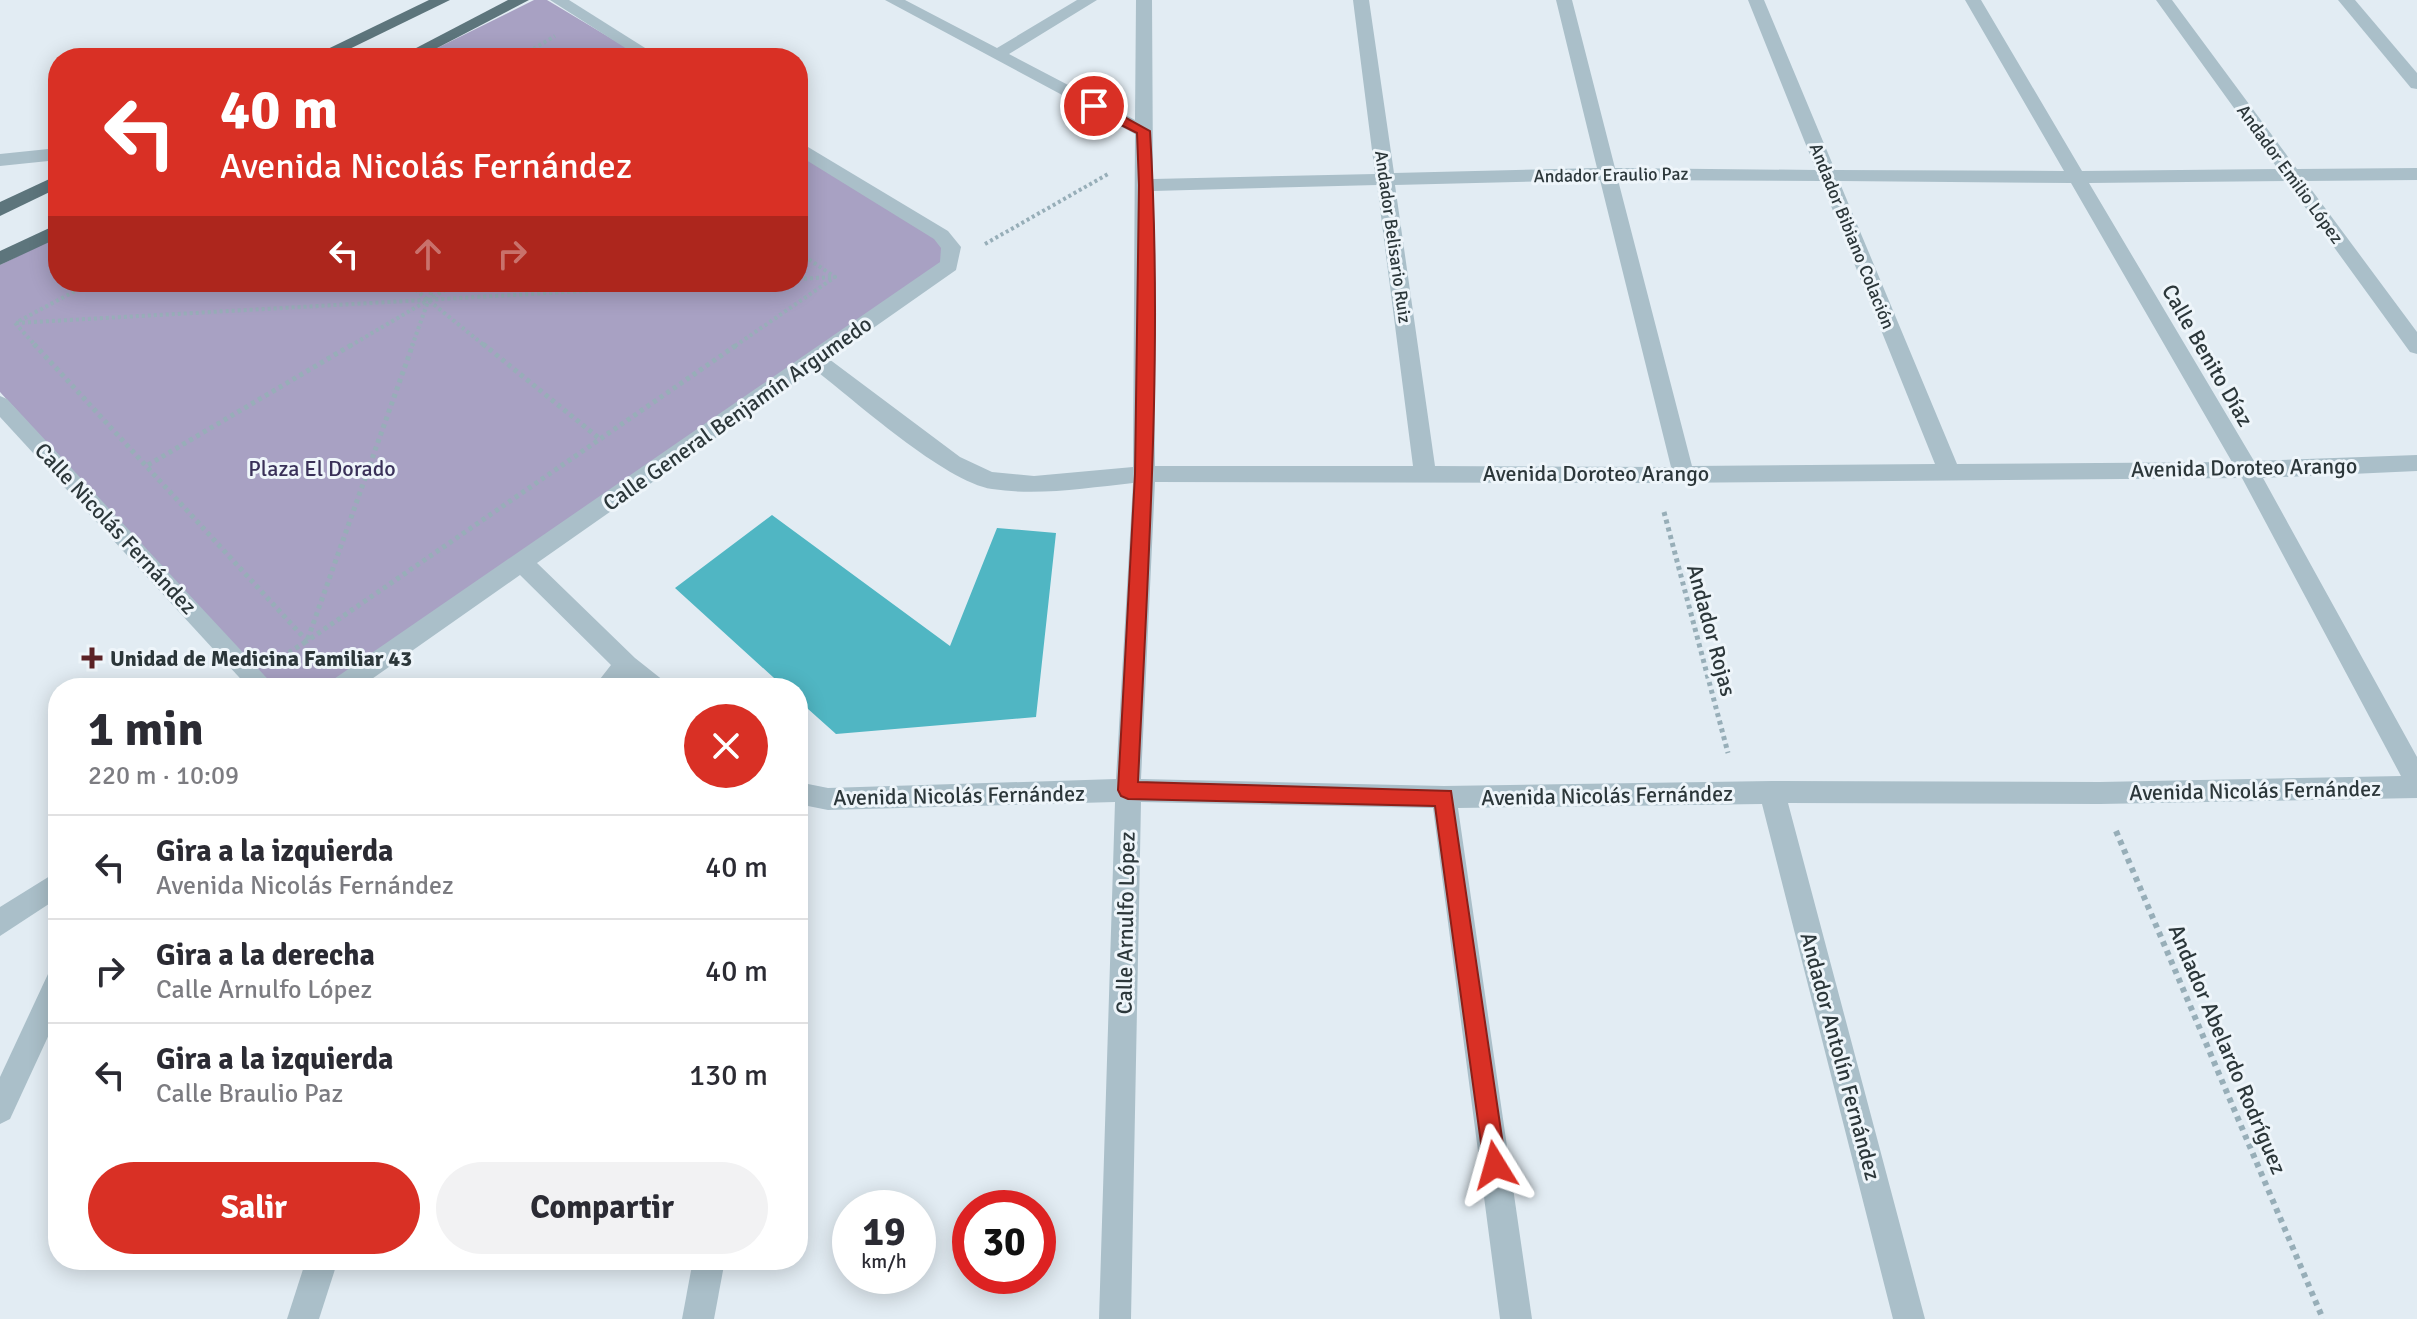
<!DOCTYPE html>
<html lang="es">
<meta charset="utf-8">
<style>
:root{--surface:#fff;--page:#f2f2f3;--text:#2b2b33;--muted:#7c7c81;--line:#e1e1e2;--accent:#d93025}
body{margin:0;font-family:Signika,sans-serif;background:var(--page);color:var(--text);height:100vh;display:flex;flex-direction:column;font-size:30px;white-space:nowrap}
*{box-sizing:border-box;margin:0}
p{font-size:26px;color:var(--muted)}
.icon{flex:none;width:44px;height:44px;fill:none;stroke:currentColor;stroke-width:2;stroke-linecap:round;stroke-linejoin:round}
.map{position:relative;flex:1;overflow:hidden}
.drawer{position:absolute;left:48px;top:678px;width:760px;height:592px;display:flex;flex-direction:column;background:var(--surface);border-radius:32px;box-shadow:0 4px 20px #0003}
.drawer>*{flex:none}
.guide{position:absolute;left:48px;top:48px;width:760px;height:244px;border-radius:32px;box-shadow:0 4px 20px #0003;background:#d93025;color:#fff;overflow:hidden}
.speed{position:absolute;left:832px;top:1190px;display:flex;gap:16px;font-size:40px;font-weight:700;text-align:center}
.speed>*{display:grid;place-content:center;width:104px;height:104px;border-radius:50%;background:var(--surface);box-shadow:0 4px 20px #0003;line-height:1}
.speed small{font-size:20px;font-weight:400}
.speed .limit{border:12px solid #d22;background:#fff;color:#111}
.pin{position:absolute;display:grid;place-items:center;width:68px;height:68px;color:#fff;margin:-34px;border:4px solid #fff;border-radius:50%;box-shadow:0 2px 8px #0007}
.me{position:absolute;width:88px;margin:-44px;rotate:352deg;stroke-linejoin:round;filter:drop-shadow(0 0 6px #0008)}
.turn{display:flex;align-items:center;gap:28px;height:168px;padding:0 40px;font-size:36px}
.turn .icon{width:104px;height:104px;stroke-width:2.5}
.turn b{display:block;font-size:56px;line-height:68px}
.lanes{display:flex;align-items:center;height:76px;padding:0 40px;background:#0003;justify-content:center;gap:40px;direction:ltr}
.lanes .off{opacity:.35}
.round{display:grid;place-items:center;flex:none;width:84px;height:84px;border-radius:42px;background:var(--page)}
.overview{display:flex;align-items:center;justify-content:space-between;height:136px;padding:0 40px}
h1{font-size:48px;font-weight:700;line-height:60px}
.primary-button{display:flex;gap:16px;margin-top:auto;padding:16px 40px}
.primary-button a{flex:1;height:92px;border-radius:48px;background:var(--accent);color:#fff;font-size:32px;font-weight:700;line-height:92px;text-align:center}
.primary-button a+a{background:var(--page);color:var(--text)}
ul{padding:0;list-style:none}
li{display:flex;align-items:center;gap:24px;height:104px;padding:0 40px;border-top:2px solid var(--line)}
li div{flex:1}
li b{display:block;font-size:30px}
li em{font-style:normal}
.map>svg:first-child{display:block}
.green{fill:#a8a1c3}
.building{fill:#50b6c3}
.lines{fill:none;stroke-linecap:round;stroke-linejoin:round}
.path-far2{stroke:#97aeb8;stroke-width:4;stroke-dasharray:3 3;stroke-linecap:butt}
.path-far1{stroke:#97aeb8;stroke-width:5;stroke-dasharray:4 4;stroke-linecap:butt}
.path{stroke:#97aeb8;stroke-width:6;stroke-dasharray:5 5;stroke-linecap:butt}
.street{fill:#aabfc9;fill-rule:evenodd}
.primary{fill:#5d757c;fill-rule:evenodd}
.route{fill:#d93025;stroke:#8d1f18;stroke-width:2}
.poi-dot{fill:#5b2125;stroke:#eef5fa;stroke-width:3}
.labels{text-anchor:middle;stroke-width:6;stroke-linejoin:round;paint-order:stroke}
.far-street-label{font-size:18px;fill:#2c373a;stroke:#eef5fa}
.street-label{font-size:22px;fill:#2c373a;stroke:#eef5fa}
.park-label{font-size:22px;fill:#393058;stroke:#eef5fa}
.poi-label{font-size:22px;font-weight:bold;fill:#2c373a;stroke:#eef5fa;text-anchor:start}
</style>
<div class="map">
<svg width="2417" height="1319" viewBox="0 0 2417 1319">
<rect width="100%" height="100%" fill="#e2ecf3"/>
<!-- green -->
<g class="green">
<path d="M534 0H547L644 58H417Z"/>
<path d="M798 151 940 237 947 264 330 688H271L0 392V265L58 236V282H798Z"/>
</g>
<!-- building -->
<path class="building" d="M772 515 950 646 997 528 1056 533 1036 717 836 734 798 700V688H785L675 588Z"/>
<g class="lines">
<!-- path-far2 -->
<g class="path-far2">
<path d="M518 58 555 36"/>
<path d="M985 244 1108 174"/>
<path d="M798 279 834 277"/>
<path d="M406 282 485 346"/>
<path d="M19 321 92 282"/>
<path d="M15 323 36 346"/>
<path d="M16 323 744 282"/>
<path d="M350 346 459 282"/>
<path d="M412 346 435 282"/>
<path d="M735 346 835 277 798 252"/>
</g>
<!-- path-far1 -->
<g class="path-far1">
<path d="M34 344 307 641 738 344"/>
<path d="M483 344 600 439"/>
<path d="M148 465 353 344"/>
<path d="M1664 512 1728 753"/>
<path d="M282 657 307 641 413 344"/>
</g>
<!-- path -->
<path class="path" d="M2116 831 2323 1319"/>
<!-- street -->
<g class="street">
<path d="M550 0H569L661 58H641Z"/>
<path d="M885 0H905L997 48 1077 0H1097L1009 54 1135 120 1136 0H1152L1153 179 1375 174 1353 0H1369L1394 173 1597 168 1556 0H1572L1615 168 1816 170 1748 0H1764L1835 170 2064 171 1965 0H1981L2082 171 2278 169 2156 0H2172L2297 169 2417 168V180L2305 181 2417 332V354L2410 352 2286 181 2089 183 2254 461 2417 455V471L2263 478 2417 757V798L2100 804 1788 803 1925 1319H1893L1762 804 1458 808 1532 1319H1500L1433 808 1141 802 1131 1319H1099L1115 802 828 810 798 804V782L828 788 1116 779 1133 483C1086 488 1038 496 992 489 945 482 854 400 814 369L537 563 635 658 664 681 667 688H637L627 680 620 688H593L611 665 520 575 359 688H328L331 681 940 262 941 248 934 239 798 155V141L948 231 961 247 956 270 829 359 960 457 992 472 1034 476 1133 467 1135 134ZM1600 180 1671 467 1435 466 1395 185ZM1618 180 1821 181 1935 464 1692 466ZM1839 181 2071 183 2232 462 1957 464ZM1377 185 1413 466H1155L1153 191ZM2242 478 2401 776 2100 782 1772 781 1444 786 1141 779 1155 482 1654 483Z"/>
<path d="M2338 0H2355L2417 73V89L2411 88Z"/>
<path d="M58 148V160L0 166V154Z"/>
<path d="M0 396 7 399 276 688H249L0 417Z"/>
<path d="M58 871V898L0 936V907Z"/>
<path d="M58 970V1015L10 1119 0 1124V1077L48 974Z"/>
<path d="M306 1260H338L319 1319H287Z"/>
<path d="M693 1260H725L714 1319H682Z"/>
</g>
<!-- primary -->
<g class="primary">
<path d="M429 0H450L331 58H309Z"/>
<path d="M508 0H529L418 58H397Z"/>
<path d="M58 175V188L0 216V202Z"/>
<path d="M58 224V238L0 265V251Z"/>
</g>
</g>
<!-- route -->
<path class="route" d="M1089 103H1099L1150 131C1163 347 1148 566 1138 782L1451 791 1506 1165 1503 1173 1495 1177 1487 1173 1484 1165 1435 806 1128 799 1121 796 1118 790 1135 474 1139 185 1137 133 1089 109Z"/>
<!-- markers -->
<path class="poi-dot" d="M88 646h8v8h8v8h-8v8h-8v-8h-8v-8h8z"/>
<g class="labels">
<!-- far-street labels -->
<g class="far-street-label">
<text transform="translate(2290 174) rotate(54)" y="6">Andador Emilio López</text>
<text transform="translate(1611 175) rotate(-1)" y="6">Andador Eraulio Paz</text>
<text transform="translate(1852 236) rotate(68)" y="6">Andador Bibiano Colación</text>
<text transform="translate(1393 237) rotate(82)" y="6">Andador Belisario Ruiz</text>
</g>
<!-- street labels -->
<g class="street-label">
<text transform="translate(2208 355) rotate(60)" y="8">Calle Benito Díaz</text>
<text transform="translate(737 413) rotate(-35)" y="8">Calle General Benjamín Argumedo</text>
<text transform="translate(2244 467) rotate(-1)" y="8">Avenida Doroteo Arango</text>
<text x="1596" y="481">Avenida Doroteo Arango</text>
<text transform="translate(116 528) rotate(47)" y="8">Calle Nicolás Fernández</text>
<text transform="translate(1712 630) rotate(75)" y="8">Andador Rojas</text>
<text transform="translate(2255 790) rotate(-1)" y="8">Avenida Nicolás Fernández</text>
<text transform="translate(959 795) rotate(-1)" y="8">Avenida Nicolás Fernández</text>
<text transform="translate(1607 795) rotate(-1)" y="8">Avenida Nicolás Fernández</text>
<text transform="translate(1125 923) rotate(-89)" y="8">Calle Arnulfo López</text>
<text transform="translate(2228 1049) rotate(67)" y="8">Andador Abelardo Rodríguez</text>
<text transform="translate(1841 1056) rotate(75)" y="8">Andador Antolín Fernández</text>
</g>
<!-- park labels -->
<g class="park-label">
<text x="322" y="476">Plaza El Dorado</text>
</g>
<!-- poi labels -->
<g class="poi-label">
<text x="110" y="666">Unidad de Medicina Familiar 43</text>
</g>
</g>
</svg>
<div class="speed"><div>19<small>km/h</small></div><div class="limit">30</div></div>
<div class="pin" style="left:1094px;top:106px;background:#d93025"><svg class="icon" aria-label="arrive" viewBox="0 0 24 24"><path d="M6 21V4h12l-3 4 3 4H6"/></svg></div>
<svg class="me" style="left:1495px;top:1165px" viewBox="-20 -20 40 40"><path d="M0-17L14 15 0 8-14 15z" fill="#d93025" stroke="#fff" stroke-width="4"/></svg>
<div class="guide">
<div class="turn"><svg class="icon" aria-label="left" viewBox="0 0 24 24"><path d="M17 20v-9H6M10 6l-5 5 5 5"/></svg><div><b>40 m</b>Avenida Nicolás Fernández</div></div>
<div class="lanes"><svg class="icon" aria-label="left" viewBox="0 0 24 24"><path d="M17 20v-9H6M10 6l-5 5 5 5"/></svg><svg class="icon off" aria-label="ahead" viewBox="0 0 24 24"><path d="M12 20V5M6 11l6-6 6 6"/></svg><svg class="icon off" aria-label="right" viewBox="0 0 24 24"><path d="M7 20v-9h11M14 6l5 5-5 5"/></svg></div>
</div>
<section class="drawer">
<div class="overview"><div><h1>1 min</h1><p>220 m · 10:09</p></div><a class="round" style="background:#d93025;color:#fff"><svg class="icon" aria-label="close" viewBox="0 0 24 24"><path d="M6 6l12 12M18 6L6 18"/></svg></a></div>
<ul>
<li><svg class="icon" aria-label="left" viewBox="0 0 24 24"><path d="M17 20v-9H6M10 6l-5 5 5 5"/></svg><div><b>Gira a la izquierda</b><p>Avenida Nicolás Fernández</p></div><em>40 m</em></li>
<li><svg class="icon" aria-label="right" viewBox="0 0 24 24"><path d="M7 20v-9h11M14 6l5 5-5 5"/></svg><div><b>Gira a la derecha</b><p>Calle Arnulfo López</p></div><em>40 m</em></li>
<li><svg class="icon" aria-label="left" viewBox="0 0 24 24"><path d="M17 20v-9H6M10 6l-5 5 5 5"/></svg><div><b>Gira a la izquierda</b><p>Calle Braulio Paz</p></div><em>130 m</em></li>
</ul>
<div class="primary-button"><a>Salir</a><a>Compartir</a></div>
</section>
</div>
